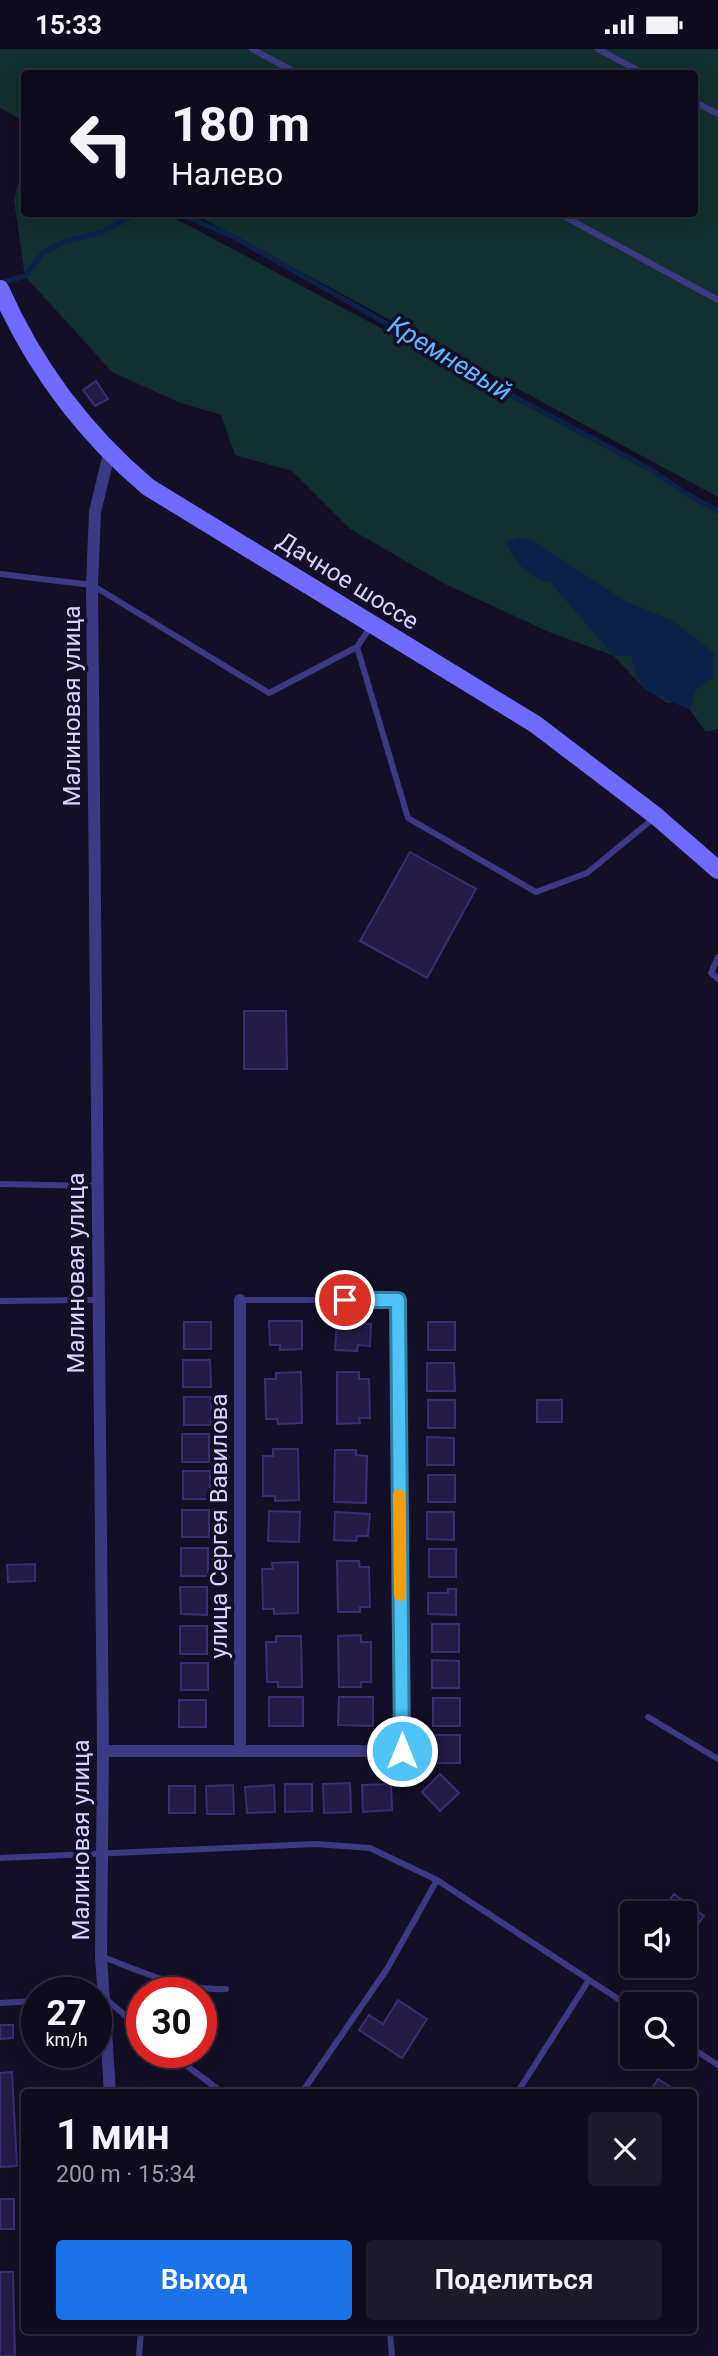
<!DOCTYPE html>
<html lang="ru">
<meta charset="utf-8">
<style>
:root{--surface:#0e0b1c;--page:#1c1929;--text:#f1f3f6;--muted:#9b9ba3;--line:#2e2b3b;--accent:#1a73e8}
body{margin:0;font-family:Roboto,sans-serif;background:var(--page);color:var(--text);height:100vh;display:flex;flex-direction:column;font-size:26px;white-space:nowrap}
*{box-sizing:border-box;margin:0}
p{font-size:23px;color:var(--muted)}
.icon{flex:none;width:38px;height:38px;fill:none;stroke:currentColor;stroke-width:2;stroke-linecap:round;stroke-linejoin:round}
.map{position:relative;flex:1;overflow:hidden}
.drawer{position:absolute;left:21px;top:2040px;width:676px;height:245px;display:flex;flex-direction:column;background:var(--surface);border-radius:7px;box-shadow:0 4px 18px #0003,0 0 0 2px var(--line)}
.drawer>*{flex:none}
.top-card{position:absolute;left:21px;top:21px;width:677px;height:147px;border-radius:7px;box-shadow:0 4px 18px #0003,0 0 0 2px var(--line);background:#0e0b1c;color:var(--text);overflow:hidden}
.tools{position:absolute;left:620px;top:1852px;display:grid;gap:14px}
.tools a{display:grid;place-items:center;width:77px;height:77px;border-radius:7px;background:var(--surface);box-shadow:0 4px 18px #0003,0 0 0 2px var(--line);font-size:35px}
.speed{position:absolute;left:21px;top:1928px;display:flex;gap:14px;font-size:35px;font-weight:700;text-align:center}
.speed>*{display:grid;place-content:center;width:91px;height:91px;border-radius:50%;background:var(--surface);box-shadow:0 4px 18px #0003,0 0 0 2px var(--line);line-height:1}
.speed small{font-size:18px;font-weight:400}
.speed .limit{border:10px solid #d22;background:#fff;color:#111}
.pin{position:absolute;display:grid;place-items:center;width:60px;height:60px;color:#fff;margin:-30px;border:4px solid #fff;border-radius:50%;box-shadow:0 2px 7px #0007}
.me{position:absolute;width:77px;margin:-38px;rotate:0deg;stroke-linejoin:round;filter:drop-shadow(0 0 5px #0008)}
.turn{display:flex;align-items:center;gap:24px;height:147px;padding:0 35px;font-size:32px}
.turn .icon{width:91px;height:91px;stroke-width:2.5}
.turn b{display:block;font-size:49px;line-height:60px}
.round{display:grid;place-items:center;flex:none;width:74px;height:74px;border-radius:7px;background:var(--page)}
.headline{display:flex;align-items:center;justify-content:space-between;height:119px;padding:0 35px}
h1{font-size:42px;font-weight:600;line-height:52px}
.button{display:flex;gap:14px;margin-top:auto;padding:14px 35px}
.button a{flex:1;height:80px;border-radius:7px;background:var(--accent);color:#fff;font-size:28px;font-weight:600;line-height:80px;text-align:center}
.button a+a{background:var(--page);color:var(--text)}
.status{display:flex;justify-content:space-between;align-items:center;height:49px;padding:0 35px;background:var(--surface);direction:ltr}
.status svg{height:19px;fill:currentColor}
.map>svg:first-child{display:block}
.green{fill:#12302f}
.water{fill:#0c2248}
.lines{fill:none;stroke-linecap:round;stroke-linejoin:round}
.stream{stroke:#0c2248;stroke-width:5}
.building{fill:#241b47;stroke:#3b2d73;stroke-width:2}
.lane{stroke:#3d3a85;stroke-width:6}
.street{stroke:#3d3a85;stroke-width:12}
.secondary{stroke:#6f6bff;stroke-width:18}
.route-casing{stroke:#337fa1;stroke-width:18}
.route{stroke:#4fc3f7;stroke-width:12}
.slow{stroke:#f59e0b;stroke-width:12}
.labels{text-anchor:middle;stroke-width:7;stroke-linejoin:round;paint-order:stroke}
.street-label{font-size:24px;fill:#d9d4ff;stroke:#130f26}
.water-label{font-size:26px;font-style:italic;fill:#62b6ff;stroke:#130f26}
</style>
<div class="status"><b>15:33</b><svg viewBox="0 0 49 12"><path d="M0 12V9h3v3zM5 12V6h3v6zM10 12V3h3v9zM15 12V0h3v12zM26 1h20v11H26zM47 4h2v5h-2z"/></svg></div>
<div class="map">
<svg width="718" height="2307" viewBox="0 0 718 2307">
<rect width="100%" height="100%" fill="#130f26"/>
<!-- green -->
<g class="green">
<path d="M0 0H718V448L194 165 695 164V24H24V72L0 59Z"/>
<path d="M24 114V164L167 165 718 459V680L706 683 690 661 677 654H667L640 635 614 607 549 583 447 536 350 480 292 422 235 406 221 366 178 353 112 323 25 227 14 151Z"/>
</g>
<!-- water -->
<path class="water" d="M520 488 533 492 627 553 673 572 714 604 713 628 695 642 690 661C676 653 651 649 640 635 635 629 634 615 631 607H614L551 534C528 529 515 513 506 493Z"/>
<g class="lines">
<!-- stream -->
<g class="stream">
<path d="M177 164 232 187 391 277 436 298 472 325 650 420 690 447 718 462"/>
<path d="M1 234 25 227 43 204 63 193 102 183 138 164"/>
</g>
</g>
<!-- building -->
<g class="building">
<path d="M96 332 108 350 95 357 83 341Z"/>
<path d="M410 803 476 840 427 929 360 892Z"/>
<path d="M244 962H286L287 1020H244Z"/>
<path d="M269 1272H302V1300L280 1301V1296H270Z"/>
<rect x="184" y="1273" width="27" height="27"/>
<path d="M337 1273 371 1275 370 1297 358 1296 357 1302 335 1301Z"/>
<rect x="428" y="1273" width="27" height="28"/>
<path d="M183 1311H210L211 1338H183Z"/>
<path d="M427 1314H454L455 1342H427Z"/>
<path d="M301 1323 302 1374 278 1375 277 1370H266L265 1330H276V1324Z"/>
<path d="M337 1323H359V1330H369L370 1369H359L360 1374 337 1375Z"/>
<rect x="184" y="1348" width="27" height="28"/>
<rect x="428" y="1351" width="27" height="28"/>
<rect x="537" y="1351" width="25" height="22"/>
<rect x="182" y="1385" width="27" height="28"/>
<path d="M427 1388 454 1389V1416H427Z"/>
<path d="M273 1400H298L299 1451 275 1452V1447H263V1407H273Z"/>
<path d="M335 1401H356V1406L367 1407 366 1454 334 1453Z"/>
<rect x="183" y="1422" width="27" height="28"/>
<rect x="428" y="1426" width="27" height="27"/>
<rect x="182" y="1461" width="27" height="27"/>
<path d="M269 1462 300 1463 299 1493 268 1492Z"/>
<path d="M335 1463 370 1465 368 1487H357L356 1492 334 1491Z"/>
<path d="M427 1463H454V1491L427 1490Z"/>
<rect x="181" y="1499" width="27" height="28"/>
<rect x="429" y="1500" width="27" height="28"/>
<path d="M337 1512H359L360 1518H369L370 1558H360V1563H338Z"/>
<path d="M298 1513V1564L274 1565V1560H263L262 1520H273L272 1514Z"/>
<path d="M35 1515V1532L8 1533 7 1516Z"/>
<path d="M180 1538H207V1566L181 1565Z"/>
<path d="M448 1540H456V1566L428 1565V1544H448Z"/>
<rect x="432" y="1575" width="27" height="28"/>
<rect x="180" y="1577" width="27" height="28"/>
<path d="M361 1586V1593H371V1633H361V1638H339L338 1587Z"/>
<path d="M276 1587H301L302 1638H278V1633H267L266 1593H276Z"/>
<path d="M432 1611 459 1612V1639H432Z"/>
<rect x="181" y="1614" width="27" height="27"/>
<rect x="269" y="1648" width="34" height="29"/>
<path d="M339 1648H373V1677L338 1676Z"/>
<rect x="433" y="1649" width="27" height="28"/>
<rect x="179" y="1651" width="27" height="27"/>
<rect x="433" y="1686" width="27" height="28"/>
<path d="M440 1725 459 1744 440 1762 422 1743Z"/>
<path d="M350 1734 351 1763 324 1764 323 1735Z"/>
<path d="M285 1735H312V1762L285 1763Z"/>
<path d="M391 1735 392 1761 363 1763 362 1736Z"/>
<path d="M233 1736 234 1765H207L206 1737Z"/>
<path d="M274 1736 275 1763 247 1764 245 1738Z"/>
<rect x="169" y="1737" width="26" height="27"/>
<path d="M674 1845 704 1867 690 1886 684 1882V1864H661Z"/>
<path d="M398 1951 427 1970 402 2009 359 1981 369 1966 383 1975Z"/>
<path d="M0 1976H13V1989L0 1990Z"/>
<path d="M12 2023 17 2117 0 2118V2024Z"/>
<path d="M658 2030 680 2044H649Z"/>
<rect x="0" y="2150" width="14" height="30"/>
<path d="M0 2223H13L15 2307H0Z"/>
</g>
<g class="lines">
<!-- lane -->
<g class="lane">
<path d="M252 0 297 24"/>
<path d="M598 0 643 24"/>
<path d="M695 53 718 65"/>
<path d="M558 164 718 251"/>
<path d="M0 525 92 536 269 644 357 598 371 577"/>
<path d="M357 598 408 769 536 843 587 824 654 769"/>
<path d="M718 908 711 924 718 930"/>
<path d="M0 1135 96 1137"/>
<path d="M240 1251H398"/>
<path d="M0 1252 96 1251"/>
<path d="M648 1668 718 1710"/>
<path d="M0 1809 316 1795 370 1799 437 1831 632 1959"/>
<path d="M101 1907C141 1923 182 1942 226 1940"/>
<path d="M96 1950H106L142 1981"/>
<path d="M0 1954 37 1952"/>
<path d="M684 1994 718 2016"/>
<path d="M170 2004 223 2044"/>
<path d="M298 2044 305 2039 387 1920 437 1831"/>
<path d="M517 2044 589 1931"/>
<path d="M390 2282 392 2307"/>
<path d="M139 2307 141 2282"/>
</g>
<!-- street -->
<g class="street">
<path d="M109 405 95 463 92 536 103 1702 101 1907 110 2044"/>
<path d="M240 1251V1702"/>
<path d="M103 1702H402L398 1251"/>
</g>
<!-- secondary -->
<path class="secondary" d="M0 240C34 317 84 384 148 438L535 675 656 767 718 821"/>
</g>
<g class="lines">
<!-- route casing -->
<g class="route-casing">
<path id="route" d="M345 1251H398L402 1702"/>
</g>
<!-- route -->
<use href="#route" class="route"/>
<!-- slow -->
<path class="slow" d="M399 1446 400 1546"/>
</g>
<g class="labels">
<!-- street labels -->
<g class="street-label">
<text transform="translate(348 532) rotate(32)" y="8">Дачное шоссе</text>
<text transform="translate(72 657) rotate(-90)" y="8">Малиновая улица</text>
<text transform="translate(76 1224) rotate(-90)" y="8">Малиновая улица</text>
<text transform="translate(219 1477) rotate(-90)" y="8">улица Сергея Вавилова</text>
<text transform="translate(81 1791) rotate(-90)" y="8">Малиновая улица</text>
</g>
<!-- water labels -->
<g class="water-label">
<text transform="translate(450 309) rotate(31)" y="9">Кремневый</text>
</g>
</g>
</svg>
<div class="tools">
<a><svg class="icon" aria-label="sound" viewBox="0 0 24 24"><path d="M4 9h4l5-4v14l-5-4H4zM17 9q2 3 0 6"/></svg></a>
<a><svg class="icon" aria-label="search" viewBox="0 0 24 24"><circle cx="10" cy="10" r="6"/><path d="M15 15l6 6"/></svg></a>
</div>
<div class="speed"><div>27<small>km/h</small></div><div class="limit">30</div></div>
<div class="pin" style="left:345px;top:1251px;background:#d93025"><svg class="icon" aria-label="arrive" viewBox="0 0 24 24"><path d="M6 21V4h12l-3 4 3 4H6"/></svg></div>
<svg class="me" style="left:402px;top:1702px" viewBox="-20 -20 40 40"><circle r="17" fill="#4fc3f7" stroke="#fff" stroke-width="3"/><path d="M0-11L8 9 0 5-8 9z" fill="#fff"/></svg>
<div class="top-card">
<div class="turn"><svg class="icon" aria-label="left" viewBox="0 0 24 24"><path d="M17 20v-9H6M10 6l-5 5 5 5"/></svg><div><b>180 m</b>Налево</div></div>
</div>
<section class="drawer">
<div class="headline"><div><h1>1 мин</h1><p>200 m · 15:34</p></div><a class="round"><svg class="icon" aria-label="close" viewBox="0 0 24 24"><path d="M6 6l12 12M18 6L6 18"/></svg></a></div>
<div class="button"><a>Выход</a><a>Поделиться</a></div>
</section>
</div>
